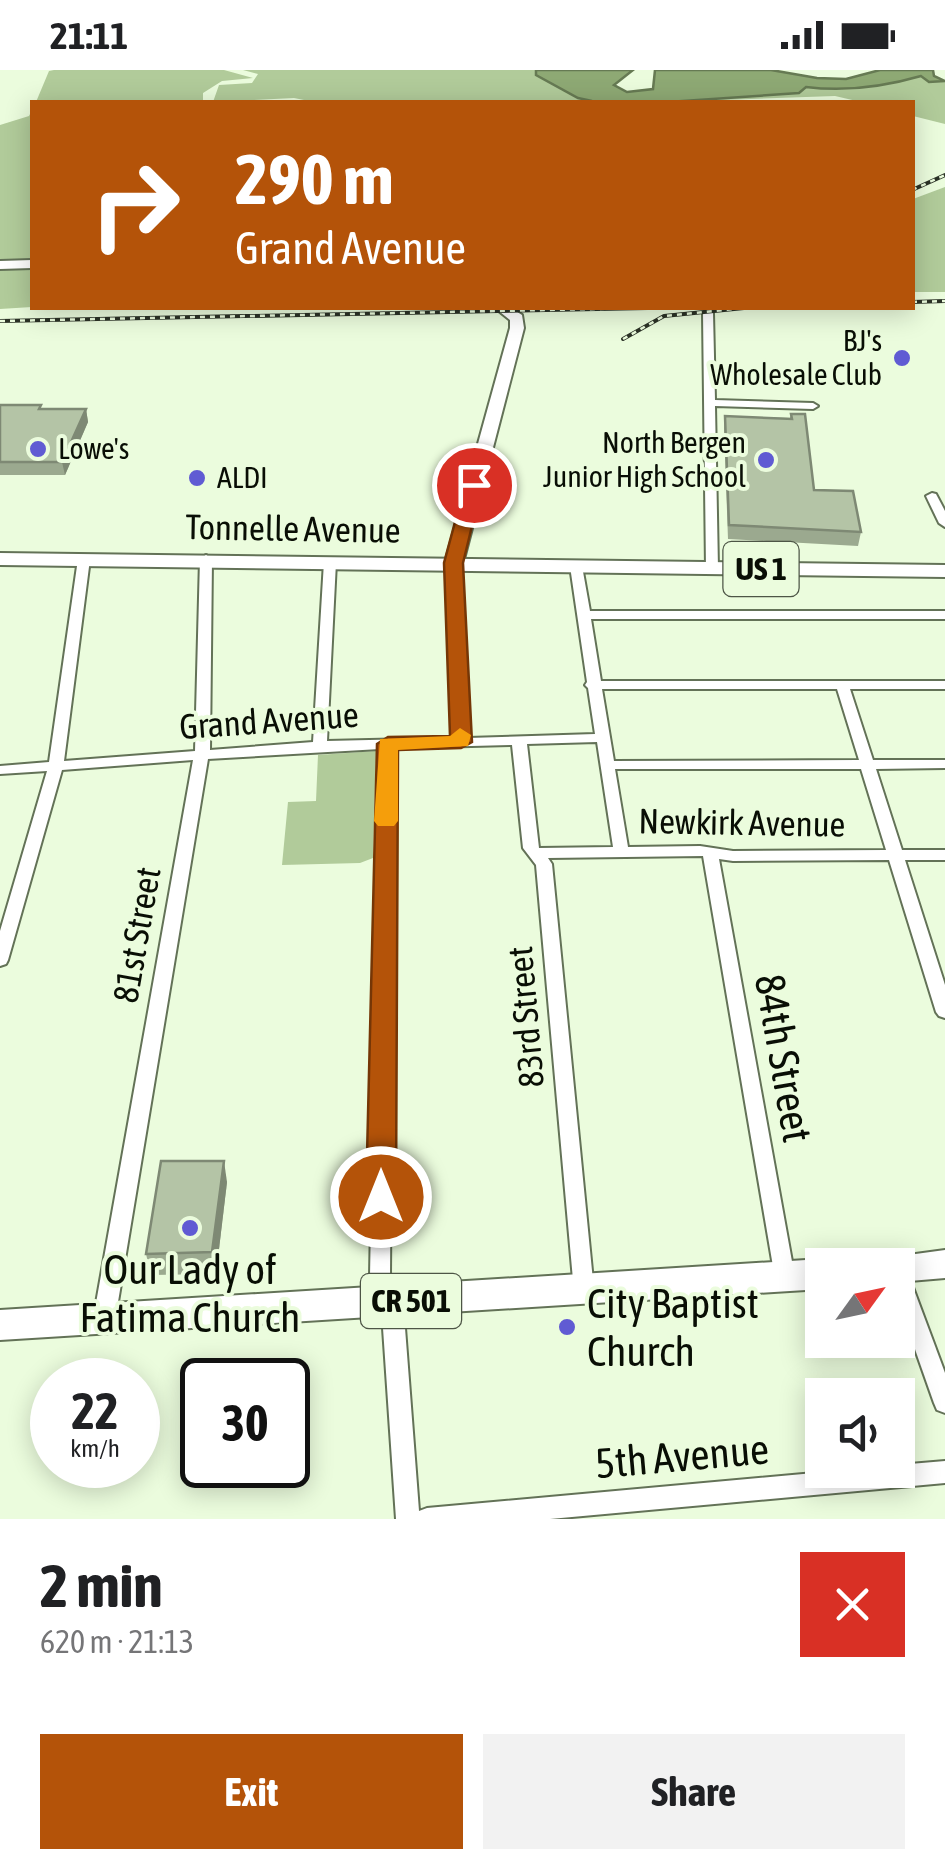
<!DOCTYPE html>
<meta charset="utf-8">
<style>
:root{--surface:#fff;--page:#f2f2f2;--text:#202124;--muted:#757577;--accent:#b45309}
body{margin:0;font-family:"Asap Condensed",sans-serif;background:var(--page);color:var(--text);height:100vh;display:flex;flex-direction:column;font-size:38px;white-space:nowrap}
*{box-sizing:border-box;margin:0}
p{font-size:32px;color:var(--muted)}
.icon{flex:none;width:55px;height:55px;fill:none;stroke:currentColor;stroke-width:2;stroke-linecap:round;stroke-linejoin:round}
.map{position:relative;height:1449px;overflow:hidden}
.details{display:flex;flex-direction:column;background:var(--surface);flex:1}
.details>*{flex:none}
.top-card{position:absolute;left:30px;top:30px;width:885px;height:210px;border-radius:0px;box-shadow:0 5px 25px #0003;background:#b45309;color:#fff;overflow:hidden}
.needle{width:65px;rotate:57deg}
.controls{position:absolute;left:805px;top:1178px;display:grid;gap:20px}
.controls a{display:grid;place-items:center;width:110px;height:110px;border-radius:0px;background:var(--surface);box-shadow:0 5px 25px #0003;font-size:50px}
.speed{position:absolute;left:30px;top:1288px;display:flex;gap:20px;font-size:50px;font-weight:700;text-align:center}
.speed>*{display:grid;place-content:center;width:130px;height:130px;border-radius:50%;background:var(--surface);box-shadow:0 5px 25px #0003;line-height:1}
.speed small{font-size:25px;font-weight:400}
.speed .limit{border:5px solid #111;border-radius:15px;background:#fff;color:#111}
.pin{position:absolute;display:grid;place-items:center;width:85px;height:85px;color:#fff;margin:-42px;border:5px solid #fff;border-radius:50%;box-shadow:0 2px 10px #0007}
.me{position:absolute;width:110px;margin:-55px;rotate:0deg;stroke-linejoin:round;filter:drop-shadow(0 0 8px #0008)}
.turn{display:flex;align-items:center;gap:35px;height:210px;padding:0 40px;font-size:45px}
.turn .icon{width:130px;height:130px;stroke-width:2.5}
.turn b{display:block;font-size:70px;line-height:85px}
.round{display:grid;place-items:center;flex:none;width:105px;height:105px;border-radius:0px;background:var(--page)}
.overview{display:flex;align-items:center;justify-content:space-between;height:170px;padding:0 40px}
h1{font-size:60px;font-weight:700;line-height:75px}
.cta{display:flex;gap:20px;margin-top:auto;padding:20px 40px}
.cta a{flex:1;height:115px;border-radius:0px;background:var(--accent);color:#fff;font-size:40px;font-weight:700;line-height:115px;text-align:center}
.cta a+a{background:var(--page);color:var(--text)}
.status{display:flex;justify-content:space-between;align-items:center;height:70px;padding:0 50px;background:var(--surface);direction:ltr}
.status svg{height:28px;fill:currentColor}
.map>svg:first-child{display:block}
.green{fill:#b1cb9a}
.water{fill:#8ea974;stroke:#667a53;stroke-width:2.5}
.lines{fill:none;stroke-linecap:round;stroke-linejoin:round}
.street-casing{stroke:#637257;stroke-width:4}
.secondary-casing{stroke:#637257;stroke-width:4}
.primary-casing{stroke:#637257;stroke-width:4}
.street{fill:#fff;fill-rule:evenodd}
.secondary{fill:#fff;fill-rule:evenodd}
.primary{fill:#fff;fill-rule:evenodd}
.rail-casing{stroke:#2b3226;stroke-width:4}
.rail{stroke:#ebfcdd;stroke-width:2.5;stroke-dasharray:5;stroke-linecap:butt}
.wall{fill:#9ba98f}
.shaded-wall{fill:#7e8974}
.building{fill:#b4c4a6;stroke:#7e8974;stroke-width:2.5}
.route{fill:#b45309;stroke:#753606;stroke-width:2.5}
.slow{fill:#f59e0b}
.poi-dot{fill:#605bd3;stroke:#ebfcdd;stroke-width:4}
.labels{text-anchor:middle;stroke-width:8;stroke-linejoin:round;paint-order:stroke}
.far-poi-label{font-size:30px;fill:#090e05;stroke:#ebfcdd;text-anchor:end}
.shield{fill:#ebfcdd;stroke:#4d5546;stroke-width:2.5}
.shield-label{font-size:32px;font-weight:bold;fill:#090e05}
.street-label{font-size:35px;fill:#090e05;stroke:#ebfcdd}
.near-street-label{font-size:42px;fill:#090e05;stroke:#ebfcdd}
.near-poi-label{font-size:42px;fill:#090e05;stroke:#ebfcdd}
</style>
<div class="status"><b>21:11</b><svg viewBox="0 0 49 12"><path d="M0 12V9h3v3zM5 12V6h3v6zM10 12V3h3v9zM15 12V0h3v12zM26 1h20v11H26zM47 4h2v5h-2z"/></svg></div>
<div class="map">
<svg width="945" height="1449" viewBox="0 0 945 1449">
<rect width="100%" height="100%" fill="#ebfcdd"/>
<!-- green -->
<g class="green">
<path d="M224 0 253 8 222 11 203 23V32H36L49 1 54 0Z"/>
<path d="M243 0H536V5L592 31 619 32H314L294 28 213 32 219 15 252 13 258 4Z"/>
<path d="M921 6 929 12 945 11V54L913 46 912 32H861L835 26 668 32 799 23 806 17C845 22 883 18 921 6Z"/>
<path d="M32 40V237L0 239V55L29 46Z"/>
<path d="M945 117V222H913V129Z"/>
<path d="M376 681 373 788 360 793 282 795 288 732 316 731 318 685Z"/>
</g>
<!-- water -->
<path class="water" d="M536 0H633L614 15 627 22 653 19 655 0H771L817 8 846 9 880 0H933L934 6 945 11 929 12 921 6C883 17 846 22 806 17L799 23 668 32 592 31 578 28 536 5Z"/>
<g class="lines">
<!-- street casing -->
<g class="street-casing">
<g id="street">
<path d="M708 240 713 243 715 330 813 333 818 336 813 339 715 336 718 499 712 503 706 499 703 243Z"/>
<path d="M932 423 936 424 945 441V457L939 453 926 426Z"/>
<path d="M84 485 90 489 64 691 195 681 200 489 206 485 212 489 210 680 313 672 324 492 330 488 336 492 327 671 454 668 448 493 454 489 460 493 468 668 595 664 588 618 585 615 587 612 570 496 572 493H580L582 496 590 541H945V549H591L601 611H945V619H850L873 690H945V698L876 699 902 780H945V790H905L945 915V948L939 946 936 942 889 790 733 791 719 789 795 1208 792 1214 785 1217 778 1214 775 1208 703 786 548 788 552 794 594 1221 591 1227 584 1230 577 1227 574 1221 536 795 523 778 512 675 394 678 390 1206 405 1258 419 1441 427 1438 847 1400H898V1395L945 1391V1413L550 1449H396L383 1258 370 1206 380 679 208 689 115 1250 111 1256 104 1259 97 1256 93 1250 193 690 62 700 8 890 6 894 0 896V861L47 701 0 704V696L49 692 78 489ZM602 619H837L859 690 614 691ZM597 672 613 777 539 778 527 674ZM615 699H861L886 780 733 781 700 776 628 777Z"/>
<path d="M898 1195 905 1198 908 1204 945 1303V1343L937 1340 934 1333 898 1231Z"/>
</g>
</g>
<!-- secondary casing -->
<g class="secondary-casing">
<g id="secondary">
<path d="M32 190V198L0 199V191Z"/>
<path d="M495 238H511L522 245 524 258 463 493 454 499 445 493 510 258V250Z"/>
</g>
</g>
<!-- primary casing -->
<g class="primary-casing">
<g id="primary">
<path d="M0 483 945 495V507L0 495Z"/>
<path d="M945 1180V1208L898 1212V1195H882L886 1188Z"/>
<path d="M822 1189 835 1195H822V1219L0 1270V1240Z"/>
</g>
</g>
<!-- street -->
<use href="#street" class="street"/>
<!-- secondary -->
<use href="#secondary" class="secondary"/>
<!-- primary -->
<use href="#primary" class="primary"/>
<!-- rail casing -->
<g class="rail-casing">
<g id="rail">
<path d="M912 120 945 105"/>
<path d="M912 232 945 231"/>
<path d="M0 251 648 238"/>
<path d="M623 269 664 246 744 238"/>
</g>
</g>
<!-- rail -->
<use href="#rail" class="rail"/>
</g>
<!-- wall -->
<g class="wall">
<path d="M0 335 41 339H86L88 352 65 405H0Z"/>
<path d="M791 344 814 420 861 462 858 476 728 469 724 358 725 346 790 348Z"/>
<path d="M227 1112 216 1204 151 1205 146 1184Z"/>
</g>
<!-- shaded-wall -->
<g class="shaded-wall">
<path d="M86 339 88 352 65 405 62 392Z"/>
<path d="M224 1091 227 1112 216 1204 212 1182Z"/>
</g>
<!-- building -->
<g class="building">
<path d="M0 335H41L39 339H86L62 392H0Z"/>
<path d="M791 344H805L814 420 853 421 861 462 729 455 725 346 792 349Z"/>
<path d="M161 1091H224L212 1182 146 1184Z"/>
</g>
<!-- route -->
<path class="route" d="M474 410 482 415 463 493 472 672 461 678 398 680 396 1127 391 1136 381 1139 370 1136 366 1127 377 674 388 667 450 666 444 493 465 415Z"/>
<!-- slow -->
<path class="slow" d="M460 658 471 665 468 676 398 680V751L394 756H378L374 751 380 669 450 666Z"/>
<!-- markers -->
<g class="poi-dot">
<circle cx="902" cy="288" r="10"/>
<circle cx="38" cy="379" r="10"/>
<circle cx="766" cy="390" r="10"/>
<circle cx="197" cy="408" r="10"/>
<circle cx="190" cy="1158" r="10"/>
<circle cx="567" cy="1257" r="10"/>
</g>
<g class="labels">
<!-- far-poi labels -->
<g class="far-poi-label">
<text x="882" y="281">BJ's<tspan x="882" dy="34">Wholesale Club</tspan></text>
<text x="746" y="383">North Bergen<tspan x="746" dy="34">Junior High School</tspan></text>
<text x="58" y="389" text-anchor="start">Lowe's</text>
<text x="217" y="418" text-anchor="start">ALDI</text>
</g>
<!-- shield labels -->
<g class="shield">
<rect x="723.5" y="472" width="75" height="54" rx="8"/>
<rect x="361" y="1204" width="100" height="54" rx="8"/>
</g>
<g class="shield-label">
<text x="761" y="510">US 1</text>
<text x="411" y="1242">CR 501</text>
</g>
<!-- street labels -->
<g class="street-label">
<text transform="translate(293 459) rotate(1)" y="12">Tonnelle Avenue</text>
<text transform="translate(269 651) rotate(-4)" y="12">Grand Avenue</text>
<text transform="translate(742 753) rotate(1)" y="12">Newkirk Avenue</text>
<text transform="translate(137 865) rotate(-80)" y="12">81st Street</text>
<text transform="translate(526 947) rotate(-95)" y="12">83rd Street</text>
</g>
<!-- near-street labels -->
<g class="near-street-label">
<text transform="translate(784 988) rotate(80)" y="15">84th Street</text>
<text transform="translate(682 1386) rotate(-5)" y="15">5th Avenue</text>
</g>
<!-- near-poi labels -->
<g class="near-poi-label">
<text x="190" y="1214">Our Lady of<tspan x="190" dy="48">Fatima Church</tspan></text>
<text x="587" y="1248" text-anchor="start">City Baptist<tspan x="587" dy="48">Church</tspan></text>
</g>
</g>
</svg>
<div class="controls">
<a><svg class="needle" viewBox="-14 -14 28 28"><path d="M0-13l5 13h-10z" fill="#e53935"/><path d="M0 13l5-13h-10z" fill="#757577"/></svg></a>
<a><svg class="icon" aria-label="sound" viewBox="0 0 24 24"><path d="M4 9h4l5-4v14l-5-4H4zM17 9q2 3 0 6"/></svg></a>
</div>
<div class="speed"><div>22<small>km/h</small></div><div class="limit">30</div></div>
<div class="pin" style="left:474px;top:415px;background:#d93025"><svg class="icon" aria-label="arrive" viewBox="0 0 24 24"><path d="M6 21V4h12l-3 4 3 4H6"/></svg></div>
<svg class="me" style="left:381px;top:1127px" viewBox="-20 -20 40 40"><circle r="17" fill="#b45309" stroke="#fff" stroke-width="3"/><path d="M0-11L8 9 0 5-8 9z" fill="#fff"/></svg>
<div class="top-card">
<div class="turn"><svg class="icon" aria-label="right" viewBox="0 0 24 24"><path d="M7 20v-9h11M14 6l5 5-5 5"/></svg><div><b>290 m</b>Grand Avenue</div></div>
</div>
</div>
<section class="details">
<div class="overview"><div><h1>2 min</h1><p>620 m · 21:13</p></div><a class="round" style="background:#d93025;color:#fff"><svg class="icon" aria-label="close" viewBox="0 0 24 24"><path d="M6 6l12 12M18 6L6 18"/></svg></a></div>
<div class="cta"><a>Exit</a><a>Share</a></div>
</section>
